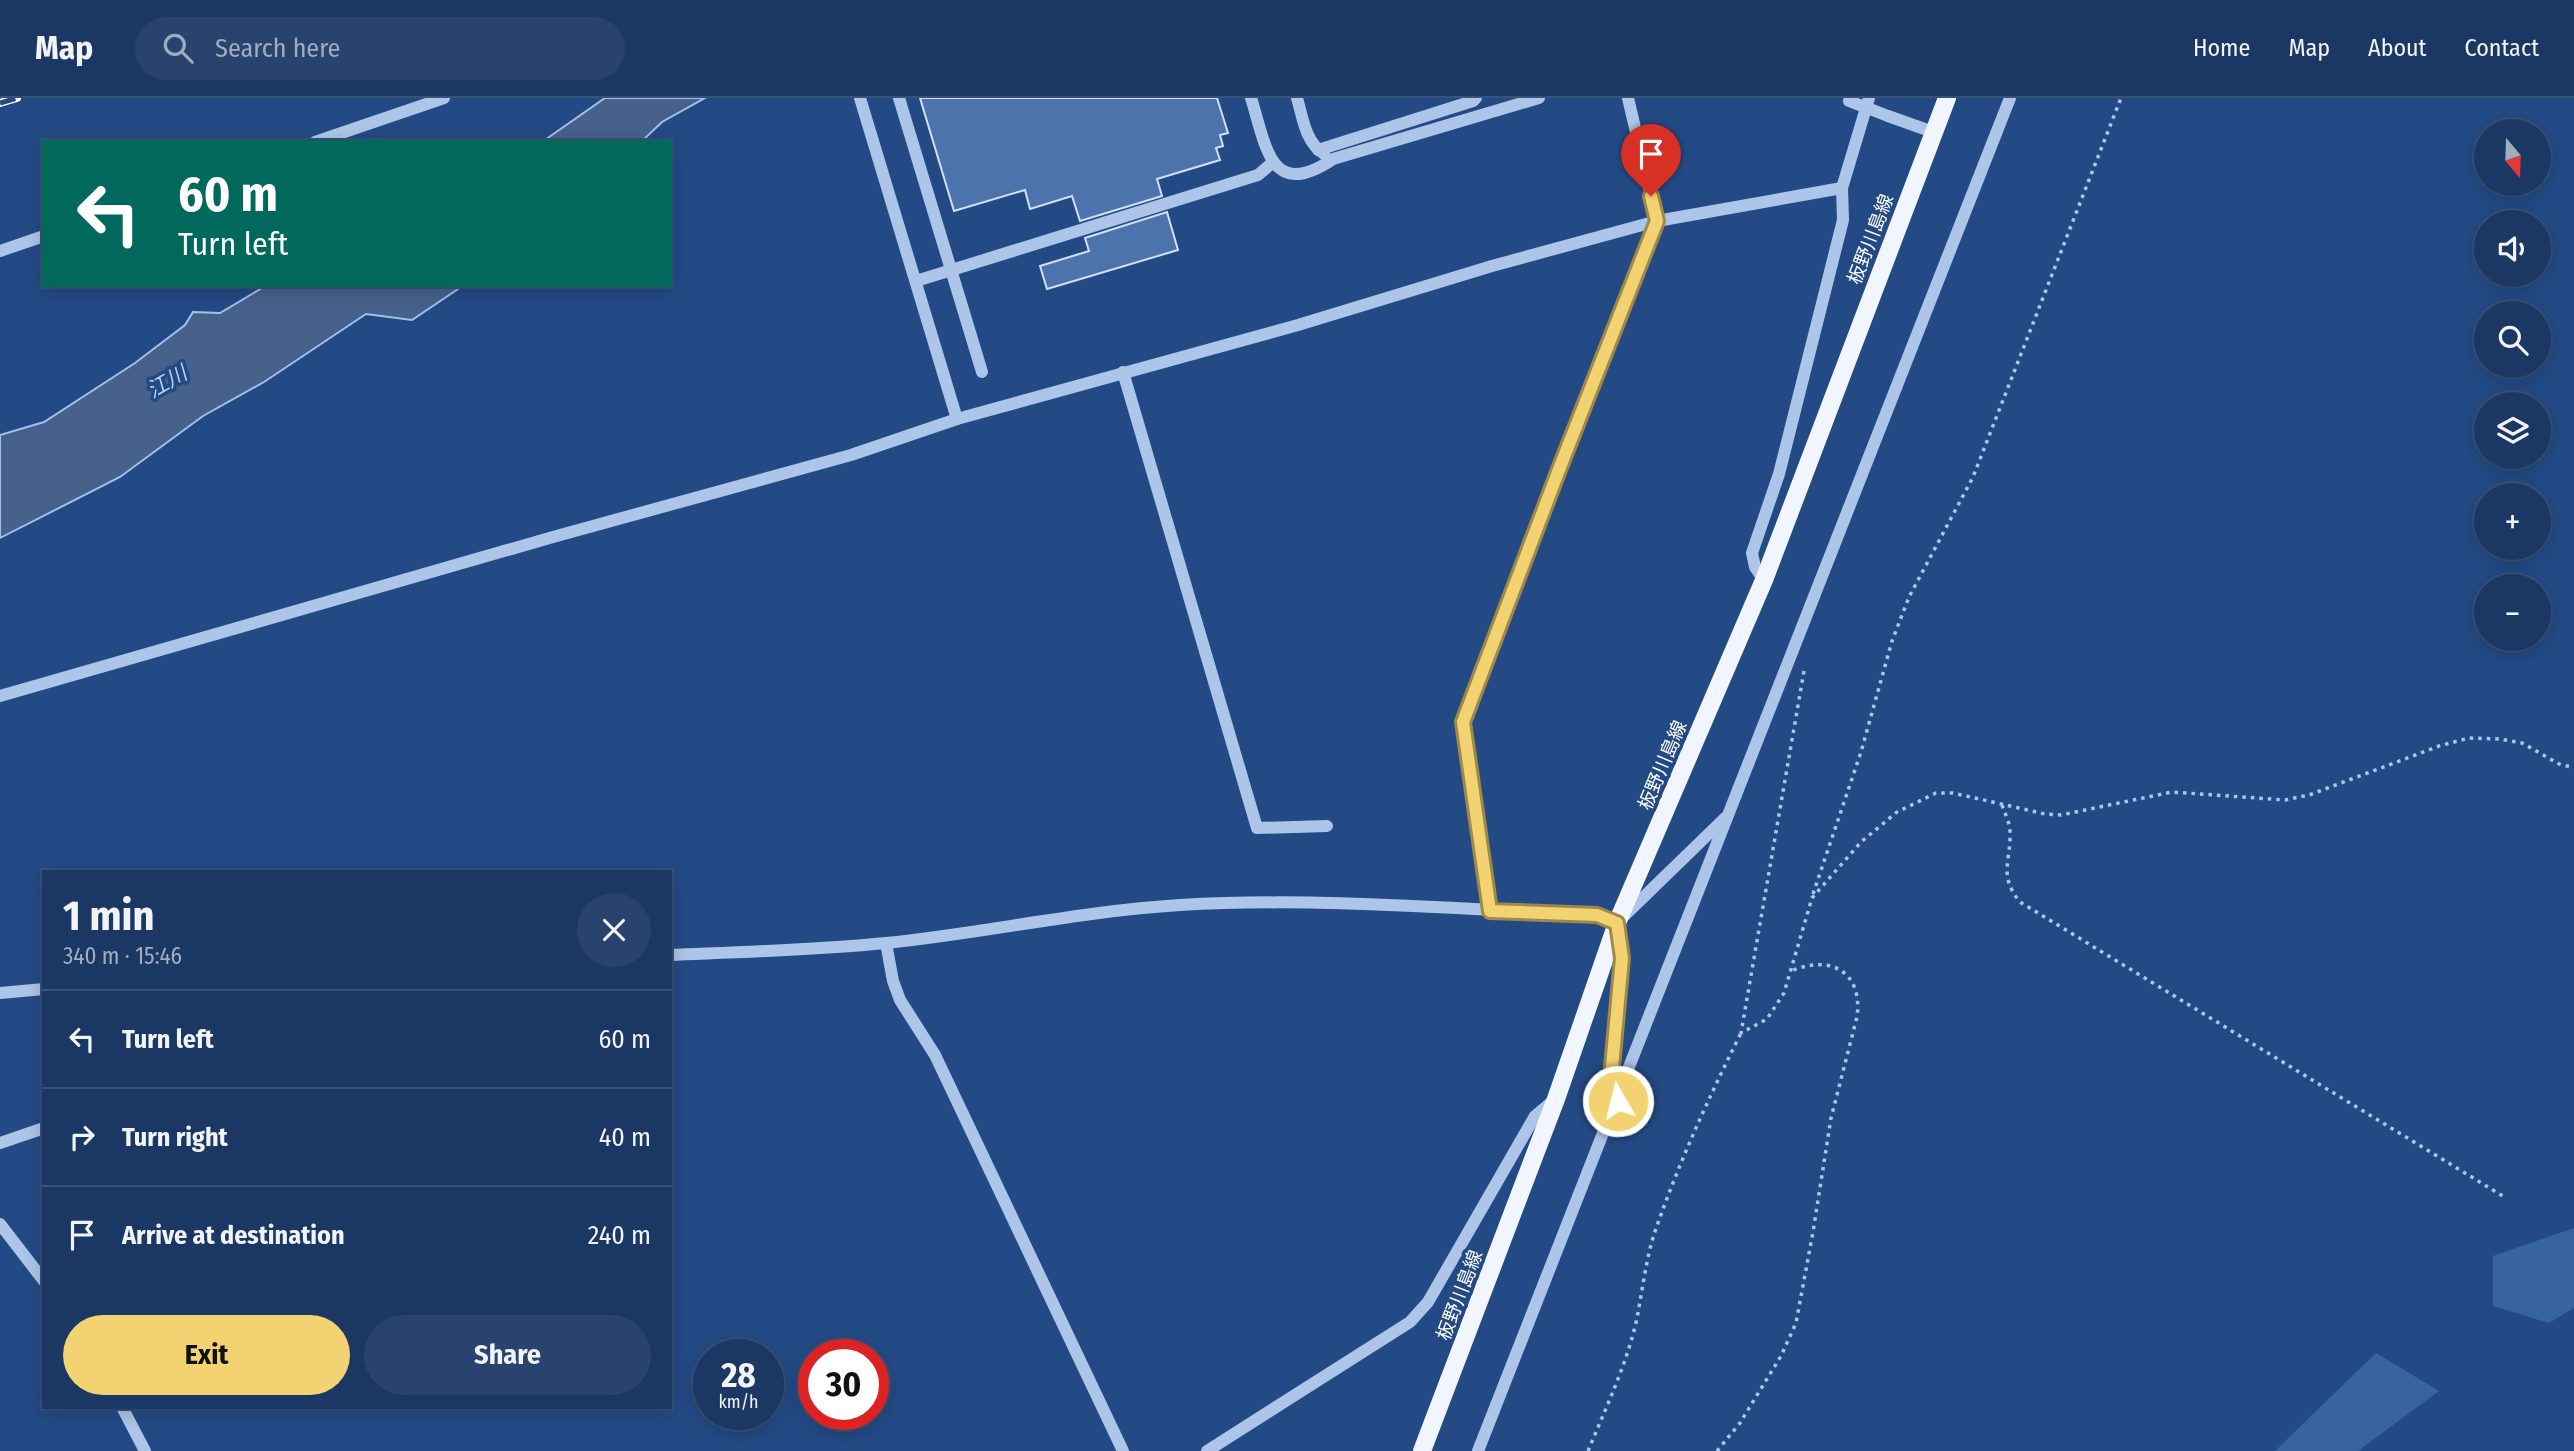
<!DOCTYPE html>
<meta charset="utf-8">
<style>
:root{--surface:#1b3864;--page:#28436d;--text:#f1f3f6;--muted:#a0acbf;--line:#395278;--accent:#f3d371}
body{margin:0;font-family:"Fira Sans Condensed","Noto Sans JP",sans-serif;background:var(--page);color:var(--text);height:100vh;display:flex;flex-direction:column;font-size:26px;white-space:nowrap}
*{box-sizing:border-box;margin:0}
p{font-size:23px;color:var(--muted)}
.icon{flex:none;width:38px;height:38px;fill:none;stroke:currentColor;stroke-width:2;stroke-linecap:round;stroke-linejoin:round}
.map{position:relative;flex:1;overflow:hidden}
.drawer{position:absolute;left:42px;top:772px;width:630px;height:539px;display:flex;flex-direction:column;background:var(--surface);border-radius:0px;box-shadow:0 4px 18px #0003,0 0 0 2px var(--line)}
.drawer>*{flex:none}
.guide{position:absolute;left:42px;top:42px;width:630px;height:147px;border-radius:0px;box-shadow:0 4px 18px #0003,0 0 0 2px var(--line);background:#00695c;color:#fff;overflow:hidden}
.needle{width:46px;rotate:161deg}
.controls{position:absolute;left:2474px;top:21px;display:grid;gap:14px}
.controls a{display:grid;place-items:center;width:77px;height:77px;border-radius:50%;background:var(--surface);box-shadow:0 4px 18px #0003,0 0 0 2px var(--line);font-size:35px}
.speed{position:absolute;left:693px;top:1241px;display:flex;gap:14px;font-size:35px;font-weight:700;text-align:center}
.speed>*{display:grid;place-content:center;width:91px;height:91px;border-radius:50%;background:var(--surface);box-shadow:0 4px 18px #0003,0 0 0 2px var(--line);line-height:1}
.speed small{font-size:18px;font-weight:400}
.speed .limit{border:10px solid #d22;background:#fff;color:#111}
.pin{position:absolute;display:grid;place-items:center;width:60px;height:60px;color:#fff;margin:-72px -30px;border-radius:50% 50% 50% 0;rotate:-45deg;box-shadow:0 0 7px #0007}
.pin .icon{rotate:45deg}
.me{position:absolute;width:77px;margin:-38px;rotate:352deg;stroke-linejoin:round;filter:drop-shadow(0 0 5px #0008)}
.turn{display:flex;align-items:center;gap:24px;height:147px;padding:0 21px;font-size:32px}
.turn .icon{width:91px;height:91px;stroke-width:2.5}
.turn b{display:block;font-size:49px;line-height:60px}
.round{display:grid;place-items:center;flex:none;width:74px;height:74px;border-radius:37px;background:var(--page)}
.overview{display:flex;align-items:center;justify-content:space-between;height:119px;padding:0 21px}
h1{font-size:42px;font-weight:700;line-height:52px}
.cta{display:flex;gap:14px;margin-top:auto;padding:14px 21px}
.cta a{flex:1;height:80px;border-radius:42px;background:var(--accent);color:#111;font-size:28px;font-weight:700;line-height:80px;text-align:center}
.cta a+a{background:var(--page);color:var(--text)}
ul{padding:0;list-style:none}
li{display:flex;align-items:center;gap:21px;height:98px;padding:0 21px;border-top:2px solid var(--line)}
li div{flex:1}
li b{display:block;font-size:26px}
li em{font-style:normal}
header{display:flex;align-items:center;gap:42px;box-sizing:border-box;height:98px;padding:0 35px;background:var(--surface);border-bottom:2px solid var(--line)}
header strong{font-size:33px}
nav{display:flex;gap:38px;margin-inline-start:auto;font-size:24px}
.search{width:490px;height:63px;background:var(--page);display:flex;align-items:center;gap:18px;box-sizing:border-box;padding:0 24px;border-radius:38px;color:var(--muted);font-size:26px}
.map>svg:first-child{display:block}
.green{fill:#3863a1}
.water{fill:#46618c;stroke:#a2c0e9;stroke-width:2}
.building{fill:#4c73ac;stroke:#d1e0f6;stroke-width:2}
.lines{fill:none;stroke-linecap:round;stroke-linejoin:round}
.path{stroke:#adc5e8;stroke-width:3.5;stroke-dasharray:3.5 5;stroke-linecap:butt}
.minor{stroke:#adc5e8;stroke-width:12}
.major{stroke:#f0f5fe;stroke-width:18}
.rail-casing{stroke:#fff;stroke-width:8}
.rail{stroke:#244a85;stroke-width:5;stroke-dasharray:16;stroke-linecap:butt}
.minor-bridge{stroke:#adc5e8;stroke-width:12}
.route-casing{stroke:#9e8949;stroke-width:18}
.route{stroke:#f3d371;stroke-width:12}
.labels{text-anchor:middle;stroke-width:7;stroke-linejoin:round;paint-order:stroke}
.street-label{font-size:19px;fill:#fff;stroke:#244a85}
.water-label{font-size:21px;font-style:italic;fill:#b9d0f0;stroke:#244a85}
</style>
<header>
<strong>Map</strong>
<div class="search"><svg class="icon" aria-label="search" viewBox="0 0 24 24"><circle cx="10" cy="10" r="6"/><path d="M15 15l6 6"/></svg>Search here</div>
<nav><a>Home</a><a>Map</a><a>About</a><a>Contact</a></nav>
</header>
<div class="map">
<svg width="2574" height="1353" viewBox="0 0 2574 1353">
<rect width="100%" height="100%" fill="#244a85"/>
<!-- green -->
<g class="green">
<path d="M2574 1130V1210L2549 1225 2493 1208V1158Z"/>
<path d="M2376 1255 2439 1293 2358 1353H2275Z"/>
</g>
<!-- water -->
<g class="water">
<path d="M605 0H705L662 24 641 44H542Z"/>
<path d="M267 187H464L412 222 366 216 264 284 203 318 120 379 0 440V337L44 324 135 265 185 227 193 214 220 215Z"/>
</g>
<!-- building -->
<g class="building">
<path d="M920 0H1217L1228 35 1220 37 1223 48 1216 50 1220 62 1157 81 1162 98 1080 123 1072 98 1030 111 1025 92 954 113Z"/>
<path d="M1167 114 1178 152 1047 191 1040 168 1089 153 1085 140Z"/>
</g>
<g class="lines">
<!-- path -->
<g class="path">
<path d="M1804 573 1741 935 1767 921 1784 895 1812 800 1861 744 1897 714 1936 695H1953L2045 716 2061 717 2172 694 2285 702 2309 697 2439 648 2469 640 2500 641 2522 645 2561 667 2574 669"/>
<path d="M2002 707C2005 716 2010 725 2010 734 2011 764 1998 777 2020 804L2506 1100"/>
<path d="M1813 796 1861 654 1892 543 1909 499 1973 379 2121 0"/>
<path d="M1588 1353C1605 1312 1624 1272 1635 1229 1643 1194 1645 1159 1658 1125 1681 1060 1710 997 1741 935"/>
<path d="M1717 1353 1740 1325 1781 1258 1796 1225 1813 1134 1831 1020 1857 919C1863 874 1831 856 1791 873"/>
</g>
<!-- minor -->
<g class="minor">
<path d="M860 0 957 321"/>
<path d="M899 0 982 274"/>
<path d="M1251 0C1266 47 1270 104 1333 61L1539 0"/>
<path d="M1297 0C1303 20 1305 44 1324 56"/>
<path d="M1888 18 1933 34"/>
<path d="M315 44 444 0"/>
<path d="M1318 52 1473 3 1476 0"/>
<path d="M0 153 44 138"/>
<path d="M916 183 1258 77 1272 65"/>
<path d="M1123 274 1257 730 1327 728"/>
<path d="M1764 482 1755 469 1752 455 1779 376 1843 122 1842 90 1869 0"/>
<path d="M0 598 553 439 851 357 957 321 1298 227 1492 168 1657 123 1842 90"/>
<path d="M1490 813 1463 624 1560 369 1657 123 1628 0"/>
<path d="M1622 820 1725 720"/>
<path d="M886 845 893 883 900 902 935 957 1123 1353"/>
<path d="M670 857C742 854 815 852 886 845 984 835 1081 813 1180 807 1319 799 1458 811 1597 817L1617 825"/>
<path d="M0 895 44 891"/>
<path d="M1617 1002 1612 969 1622 860 1617 828"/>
<path d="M0 1045 44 1030"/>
<path d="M0 1126 44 1183"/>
<path d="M122 1309 145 1353"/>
<path d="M1207 1353 1410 1224 1428 1204 1535 1018 1554 1002"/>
<path d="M1478 1353 2010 0"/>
</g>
<!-- major -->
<path class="major" d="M1422 1353 1556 1001 1617 825 1764 482 1947 0"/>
<!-- rail casing -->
<g class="rail-casing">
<path id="rail" d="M0 5 17 0"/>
</g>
<!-- rail -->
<use href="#rail" class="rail"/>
<!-- minor-bridge -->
<path class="minor-bridge" d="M1849 3 1888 18"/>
</g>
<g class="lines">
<!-- route casing -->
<g class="route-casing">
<path id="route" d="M1618 1003 1612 969 1622 860 1617 825 1597 817 1490 813 1463 624 1560 369 1657 123 1651 98"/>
</g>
<!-- route -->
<use href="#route" class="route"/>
</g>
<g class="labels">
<!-- street labels -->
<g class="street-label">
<text transform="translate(1870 141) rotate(-69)" y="7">板野川島線</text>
<text transform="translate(1662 667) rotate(-67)" y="7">板野川島線</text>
<text transform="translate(1459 1197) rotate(-69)" y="7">板野川島線</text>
</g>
<!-- water labels -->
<g class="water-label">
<text transform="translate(167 284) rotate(-30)" y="7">江川</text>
</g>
</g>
</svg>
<div class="controls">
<a><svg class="needle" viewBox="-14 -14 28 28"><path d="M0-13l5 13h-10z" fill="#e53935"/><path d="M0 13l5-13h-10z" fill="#a0acbf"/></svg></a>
<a><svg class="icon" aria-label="sound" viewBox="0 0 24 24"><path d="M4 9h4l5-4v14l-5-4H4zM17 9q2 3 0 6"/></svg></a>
<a><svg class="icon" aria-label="search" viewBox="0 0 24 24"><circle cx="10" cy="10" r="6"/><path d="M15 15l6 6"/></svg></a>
<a><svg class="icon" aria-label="layers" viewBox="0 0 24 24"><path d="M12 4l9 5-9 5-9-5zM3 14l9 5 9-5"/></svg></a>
<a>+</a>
<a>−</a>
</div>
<div class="speed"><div>28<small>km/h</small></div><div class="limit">30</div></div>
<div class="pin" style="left:1651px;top:98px;background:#d93025"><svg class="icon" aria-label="arrive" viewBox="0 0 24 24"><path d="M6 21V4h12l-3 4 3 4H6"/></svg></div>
<svg class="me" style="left:1618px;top:1003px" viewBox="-20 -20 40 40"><circle r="17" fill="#f3d371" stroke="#fff" stroke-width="3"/><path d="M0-11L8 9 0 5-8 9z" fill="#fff"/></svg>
<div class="guide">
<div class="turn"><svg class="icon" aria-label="left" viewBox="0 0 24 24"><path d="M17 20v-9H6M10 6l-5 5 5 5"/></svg><div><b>60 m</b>Turn left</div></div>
</div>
<section class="drawer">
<div class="overview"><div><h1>1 min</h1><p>340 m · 15:46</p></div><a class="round"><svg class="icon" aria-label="close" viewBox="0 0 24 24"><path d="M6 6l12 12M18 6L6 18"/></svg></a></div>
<ul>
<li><svg class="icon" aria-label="left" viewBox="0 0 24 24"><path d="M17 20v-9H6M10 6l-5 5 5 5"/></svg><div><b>Turn left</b></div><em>60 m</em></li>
<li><svg class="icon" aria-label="right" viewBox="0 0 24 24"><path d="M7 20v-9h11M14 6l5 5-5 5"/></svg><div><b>Turn right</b></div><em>40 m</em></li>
<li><svg class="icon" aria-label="arrive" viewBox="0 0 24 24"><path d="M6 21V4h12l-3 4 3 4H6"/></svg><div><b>Arrive at destination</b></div><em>240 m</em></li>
</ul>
<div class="cta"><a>Exit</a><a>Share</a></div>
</section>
</div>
